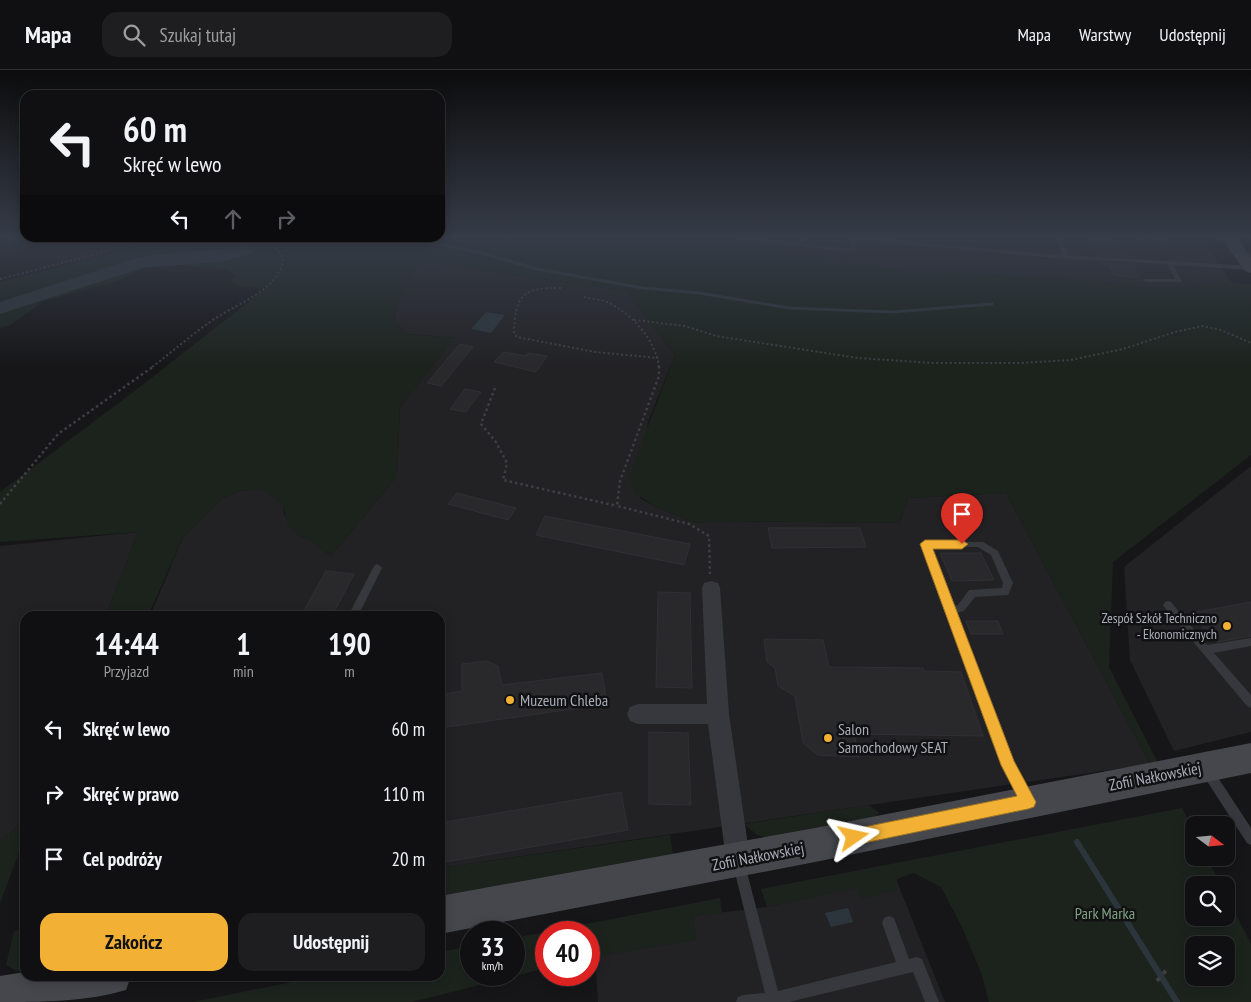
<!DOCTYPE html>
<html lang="pl">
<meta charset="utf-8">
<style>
:root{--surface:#101012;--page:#1e1e20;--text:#f1f3f6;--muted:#9c9d9f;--line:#303032;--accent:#f2b134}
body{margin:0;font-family:"PT Sans Narrow",sans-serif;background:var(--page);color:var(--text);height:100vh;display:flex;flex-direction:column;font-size:19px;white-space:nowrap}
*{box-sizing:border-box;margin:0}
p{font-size:16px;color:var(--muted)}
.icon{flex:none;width:28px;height:28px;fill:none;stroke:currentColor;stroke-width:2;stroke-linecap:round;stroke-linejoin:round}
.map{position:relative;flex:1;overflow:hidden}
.sheet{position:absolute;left:20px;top:541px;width:425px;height:370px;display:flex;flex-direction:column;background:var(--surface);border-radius:15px;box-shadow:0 2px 12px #0003,0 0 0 1px var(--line)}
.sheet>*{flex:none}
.top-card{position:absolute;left:20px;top:20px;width:425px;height:152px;border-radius:15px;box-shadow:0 2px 12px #0003,0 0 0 1px var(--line);background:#101012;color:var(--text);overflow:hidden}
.needle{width:32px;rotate:106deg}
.tools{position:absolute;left:1185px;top:746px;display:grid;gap:10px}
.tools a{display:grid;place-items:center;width:50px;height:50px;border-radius:10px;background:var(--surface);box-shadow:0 2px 12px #0003,0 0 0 1px var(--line);font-size:25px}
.speed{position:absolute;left:460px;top:851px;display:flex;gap:10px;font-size:25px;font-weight:700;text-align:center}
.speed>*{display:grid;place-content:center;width:65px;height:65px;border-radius:50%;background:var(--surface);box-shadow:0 2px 12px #0003,0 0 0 1px var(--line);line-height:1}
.speed small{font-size:12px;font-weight:400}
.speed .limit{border:8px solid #d22;background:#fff;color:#111}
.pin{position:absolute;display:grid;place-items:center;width:42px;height:42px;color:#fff;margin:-51px -21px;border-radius:50% 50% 50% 0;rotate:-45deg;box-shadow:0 0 5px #0007}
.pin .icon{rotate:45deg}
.me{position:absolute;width:55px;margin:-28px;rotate:79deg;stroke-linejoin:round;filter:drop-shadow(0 0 4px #0008)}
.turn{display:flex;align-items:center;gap:18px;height:105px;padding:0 20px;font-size:22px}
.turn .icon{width:65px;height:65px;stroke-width:2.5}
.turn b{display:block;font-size:35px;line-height:42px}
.lanes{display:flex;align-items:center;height:48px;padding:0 20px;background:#0003;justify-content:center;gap:25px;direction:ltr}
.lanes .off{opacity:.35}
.eta{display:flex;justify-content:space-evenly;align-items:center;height:85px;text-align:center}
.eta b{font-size:30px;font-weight:700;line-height:35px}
.primary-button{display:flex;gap:10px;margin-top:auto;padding:10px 20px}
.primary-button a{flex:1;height:58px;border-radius:15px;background:var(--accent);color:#111;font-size:20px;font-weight:700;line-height:58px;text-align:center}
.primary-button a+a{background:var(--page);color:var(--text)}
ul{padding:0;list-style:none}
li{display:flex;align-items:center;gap:15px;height:65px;padding:0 20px}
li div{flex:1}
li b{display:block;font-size:19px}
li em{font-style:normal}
header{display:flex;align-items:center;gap:30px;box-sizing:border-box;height:70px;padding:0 25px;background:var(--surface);border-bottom:1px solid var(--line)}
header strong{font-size:24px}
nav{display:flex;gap:28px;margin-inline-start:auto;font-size:18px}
.search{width:350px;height:45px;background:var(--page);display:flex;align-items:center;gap:12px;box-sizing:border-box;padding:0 18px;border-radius:15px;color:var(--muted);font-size:19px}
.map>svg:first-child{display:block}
.built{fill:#222225}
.green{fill:#1c231d;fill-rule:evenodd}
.water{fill:#2c353c}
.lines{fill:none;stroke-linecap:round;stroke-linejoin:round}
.stream-far1{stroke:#2c353c;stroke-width:3}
.stream{stroke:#2c353c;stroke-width:6}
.river{fill:#2c353c;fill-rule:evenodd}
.building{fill:#29292c;stroke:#303034}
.path-far2{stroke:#3d3f44;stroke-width:2;stroke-dasharray:2 2.5;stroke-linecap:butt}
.path-far1{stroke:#3d3f44;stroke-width:2.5;stroke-dasharray:2.5 3;stroke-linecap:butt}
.path{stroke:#3d3f44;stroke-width:4;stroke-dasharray:4 5.5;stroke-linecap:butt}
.lane{fill:#37383d;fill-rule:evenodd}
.street{fill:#37383d;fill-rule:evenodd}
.secondary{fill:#45474d;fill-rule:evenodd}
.route{fill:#f2b134;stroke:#9d7322}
.poi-dot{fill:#f2b134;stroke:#111113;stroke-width:2}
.labels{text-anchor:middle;stroke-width:5;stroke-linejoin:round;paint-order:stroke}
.poi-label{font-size:14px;fill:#a8adb8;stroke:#111113;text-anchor:end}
.near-poi-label{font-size:16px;fill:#a8adb8;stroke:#111113;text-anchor:start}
.near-street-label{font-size:16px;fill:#a8adb8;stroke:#111113}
.near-park-label{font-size:16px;fill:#7fa381;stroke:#111113}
</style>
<header>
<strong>Mapa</strong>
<div class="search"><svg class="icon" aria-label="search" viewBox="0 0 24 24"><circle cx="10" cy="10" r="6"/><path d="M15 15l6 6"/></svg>Szukaj tutaj</div>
<nav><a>Mapa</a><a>Warstwy</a><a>Udostępnij</a></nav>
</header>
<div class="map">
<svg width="1251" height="932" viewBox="0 0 1251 932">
<rect width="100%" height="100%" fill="#161618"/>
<!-- built -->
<g class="built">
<path d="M668 168H1201L1231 212 1191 217 1145 218 1069 209 909 201Z"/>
<path d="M424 192 627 221 675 285 648 352 640 428 654 436 696 453 715 451 900 453 908 428 1006 423 1150 694 440 798V546H150L183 467 222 429 240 421 264 419 283 435 284 445 299 466 309 469 331 486 397 406 400 337 454 268 408 264 394 251 396 235 411 203Z"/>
<path d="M1251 396V662L1174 681 1130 590 1124 497Z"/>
<path d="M138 462 106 546H25V747L23 752 0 771V476Z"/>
<path d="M896 809 945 932H598L595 886 696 870 693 846 767 837Z"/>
</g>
<!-- green -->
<g class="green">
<path d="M162 168H668L909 201 1069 209 1145 218 1191 217 1231 212 1251 214V385L1113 492 1109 597 1158 693 1150 694 1006 423 908 428 900 453 715 451 696 453 654 436 635 423 629 406 675 285 627 221 425 192 411 203 396 235 394 251 408 264 455 268 400 337 397 406 331 486 309 469 299 466 287 453 283 435 264 420 240 421 222 429 183 467 148 546H106L138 462 0 472V422L132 323 265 219 239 216 231 211 235 204 226 200 181 195 148 196 115 212 44 231 10 255 0 258V212L139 177Z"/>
<path d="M869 735 880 743 874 747 772 768 757 765 744 754Z"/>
<path d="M1182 738 1194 761V788H1207L1221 815H1194V848H1226V825L1251 874V932H989L982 905 962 857 941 817 914 803 897 809 898 820 860 829 857 818 767 837 761 819ZM1194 875H1226V908H1194Z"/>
<path d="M23 752 25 767 0 833V771Z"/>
<path d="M670 765 673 784 440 828V798Z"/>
<path d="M720 828 722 843 693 846 696 870 589 888V862H546V898L412 932H193L322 906H440V882L471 876V905H514V868Z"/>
<path d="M25 860V900L16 901 6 895 14 861Z"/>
</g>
<!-- water -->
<g class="water">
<path d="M486 242 505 245 491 263 471 259Z"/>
<path d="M848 838 853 852 831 857 825 843Z"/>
</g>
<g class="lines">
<!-- stream-far1 -->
<path class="stream-far1" d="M406 168 478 182 537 199 643 218 699 223 789 238 892 242 992 234"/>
<!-- stream -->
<path class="stream" d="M1077 772 1177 932"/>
<!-- river -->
<path class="river" d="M245 175 251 176 254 180 251 184 219 192 142 198 0 244V232L133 189C170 180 208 184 245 175Z"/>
</g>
<!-- building -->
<g class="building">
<path d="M1090 168H1109L1113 176 1125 178 1129 187 1098 185Z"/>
<path d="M1102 193 1133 194 1140 208 1114 205 1110 196 1103 195Z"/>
<path d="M460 274 473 277 441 316 427 313Z"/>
<path d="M504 282 526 286 528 283 547 286 536 302 494 292Z"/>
<path d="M465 319 481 322 466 342 450 339Z"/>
<path d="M457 423 516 438 508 450 448 434Z"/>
<path d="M545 446 690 474 684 495 536 465Z"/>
<path d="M768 458H860L866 477 772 478Z"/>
<path d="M940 483H981L994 510 952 511Z"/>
<path d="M326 501 354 504 332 546H301Z"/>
<path d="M658 522 690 523 692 618 656 617Z"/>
<path d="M1251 532V566L1217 572 1191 543Z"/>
<path d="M966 551H998L1003 564H971Z"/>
<path d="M764 569 823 570 829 597 923 598 924 601 961 602 983 666 854 664 859 687 818 685 803 673 795 626 778 616 775 598 767 592Z"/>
<path d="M487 591 498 596 502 615 602 603 607 634 440 658V625L462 621V594Z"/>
<path d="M649 662 688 663 691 735 649 734Z"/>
<path d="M621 722 628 760 440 793V753Z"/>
</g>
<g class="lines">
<!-- path-far2 -->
<g class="path-far2">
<path d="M1151 169 1162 170 1167 179"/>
<path d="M129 175 170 168"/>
<path d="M0 209 97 184 145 168"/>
<path d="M561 218C522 217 515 226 514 264L517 267 595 282 658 288"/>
<path d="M584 227C591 229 600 229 607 232 631 243 656 270 659 297"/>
<path d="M634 250 685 256 716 266 858 288 933 293H1020L1071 290 1123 279 1175 262 1202 256 1221 260 1251 273"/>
<path d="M152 297C172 282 190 266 210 252 233 235 276 222 283 192 281 178 268 173 256 168"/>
</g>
<!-- path-far1 -->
<g class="path-far1">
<path d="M659 296V306L620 411 617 436 689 454 709 466 710 504"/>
<path d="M495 318 481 354 496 372 507 393 503 410 617 436"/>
<path d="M0 434 58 364 154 296"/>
</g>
<!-- path -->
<path class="path" d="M1157 911 1168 898"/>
<!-- lane -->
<g class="lane">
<path d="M734 168H750L800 173V168H806L805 174 850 178 851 168H869L1062 185 1056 168H1062L1068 185 1251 196V200L1173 195 1182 211 1181 212H1146L1143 210 1144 209H1175L1167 194 1066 189 857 170 856 180 853 182 737 170Z"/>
<path d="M1136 168H1142L1145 172 1140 173Z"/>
<path d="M925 471 983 472 998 481 1013 513 1008 525 975 527 964 541 956 543 1013 692 1032 727 1030 731 1026 733 1022 731 1002 695 921 474 922 472ZM931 477H978L991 485 1003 513 1002 518 969 520 958 535 953 536Z"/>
<path d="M377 494 380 496 382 498 358 546H348L374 496Z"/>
<path d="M1168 531 1171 532 1207 575 1251 568V576L1214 583 1251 625V638L1247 636 1165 538 1163 535 1165 532Z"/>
<path d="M1207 695 1211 697 1251 758V775L1247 773 1203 705 1201 701 1203 697Z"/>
<path d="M739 789 743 791 745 795 778 921 896 892 882 853 884 848 889 846 894 848 909 889 917 887 922 889 939 932H925L913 902 789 932H736L738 927 743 925 765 923 733 795 735 791Z"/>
</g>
<!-- street -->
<path class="street" d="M711 511 718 513 720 518 729 644 750 789 747 798 738 801 729 798 726 789 708 654H638L630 651 627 644 630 637 638 634H707L702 518 704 513Z"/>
<!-- secondary -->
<g class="secondary">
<path d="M1221 168H1237L1251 187V203L1245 201Z"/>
<path d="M1251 673V703L815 792 440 864V826L815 758Z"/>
<path d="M25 902V906H131L126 920C86 932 42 932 0 932V906Z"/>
</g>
</g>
<!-- sky -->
<linearGradient id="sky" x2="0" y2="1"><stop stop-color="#0c0c0d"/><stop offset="0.56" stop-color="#363c48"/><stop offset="1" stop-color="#363c48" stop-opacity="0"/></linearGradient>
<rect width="1251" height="298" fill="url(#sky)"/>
<!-- route -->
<path class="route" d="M925 470H962L968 474 962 479H933L1014 691 1036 732 1034 737 1028 739 854 775 848 772 846 767 848 761 854 759 1017 726 1001 695 920 474Z"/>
<!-- markers -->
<g class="poi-dot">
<circle cx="1227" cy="556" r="5"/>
<circle cx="510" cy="630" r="5"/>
<circle cx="828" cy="668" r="5"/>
</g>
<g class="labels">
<!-- poi labels -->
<g class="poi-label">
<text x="1217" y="553">Zespół Szkół Techniczno<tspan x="1217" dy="16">- Ekonomicznych</tspan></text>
</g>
<!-- near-poi labels -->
<g class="near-poi-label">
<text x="520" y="636">Muzeum Chleba</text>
<text x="838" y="665">Salon<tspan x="838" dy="18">Samochodowy SEAT</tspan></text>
</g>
<!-- near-street labels -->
<g class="near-street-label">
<text transform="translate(1155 706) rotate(-11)" y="6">Zofii Nałkowskiej</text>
<text transform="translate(758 786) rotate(-11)" y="6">Zofii Nałkowskiej</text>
</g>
<!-- near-park labels -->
<g class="near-park-label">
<text x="1105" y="849">Park Marka</text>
</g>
</g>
</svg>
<div class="tools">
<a><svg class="needle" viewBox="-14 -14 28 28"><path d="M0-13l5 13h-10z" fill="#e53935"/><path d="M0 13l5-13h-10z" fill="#9c9d9f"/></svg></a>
<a><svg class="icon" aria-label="search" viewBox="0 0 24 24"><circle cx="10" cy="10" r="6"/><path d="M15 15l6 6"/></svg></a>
<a><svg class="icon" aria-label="layers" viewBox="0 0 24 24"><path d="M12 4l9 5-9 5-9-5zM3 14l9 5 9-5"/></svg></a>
</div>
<div class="speed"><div>33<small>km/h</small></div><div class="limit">40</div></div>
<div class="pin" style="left:962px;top:474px;background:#d93025"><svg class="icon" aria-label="arrive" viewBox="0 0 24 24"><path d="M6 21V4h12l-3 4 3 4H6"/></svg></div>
<svg class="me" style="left:854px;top:767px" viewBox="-20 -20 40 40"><path d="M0-17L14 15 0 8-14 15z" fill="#f2b134" stroke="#fff" stroke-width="4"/></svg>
<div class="top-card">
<div class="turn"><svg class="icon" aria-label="left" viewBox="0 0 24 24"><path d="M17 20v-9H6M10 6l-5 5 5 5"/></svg><div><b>60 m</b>Skręć w lewo</div></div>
<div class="lanes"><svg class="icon" aria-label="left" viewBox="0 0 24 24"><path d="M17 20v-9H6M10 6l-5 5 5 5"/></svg><svg class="icon off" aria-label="ahead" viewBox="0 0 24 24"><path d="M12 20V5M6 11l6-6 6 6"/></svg><svg class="icon off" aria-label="right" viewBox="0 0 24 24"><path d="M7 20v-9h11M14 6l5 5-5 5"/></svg></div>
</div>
<section class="sheet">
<div class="eta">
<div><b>14:44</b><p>Przyjazd</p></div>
<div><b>1</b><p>min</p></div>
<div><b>190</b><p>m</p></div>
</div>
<ul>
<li><svg class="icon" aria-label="left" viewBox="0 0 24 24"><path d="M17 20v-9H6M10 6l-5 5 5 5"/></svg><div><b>Skręć w lewo</b></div><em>60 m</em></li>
<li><svg class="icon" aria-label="right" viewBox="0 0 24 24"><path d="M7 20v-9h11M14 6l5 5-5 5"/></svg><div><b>Skręć w prawo</b></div><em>110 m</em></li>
<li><svg class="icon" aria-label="arrive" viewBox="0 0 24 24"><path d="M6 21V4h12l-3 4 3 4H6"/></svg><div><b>Cel podróży</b></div><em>20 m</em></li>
</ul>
<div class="primary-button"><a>Zakończ</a><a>Udostępnij</a></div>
</section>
</div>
